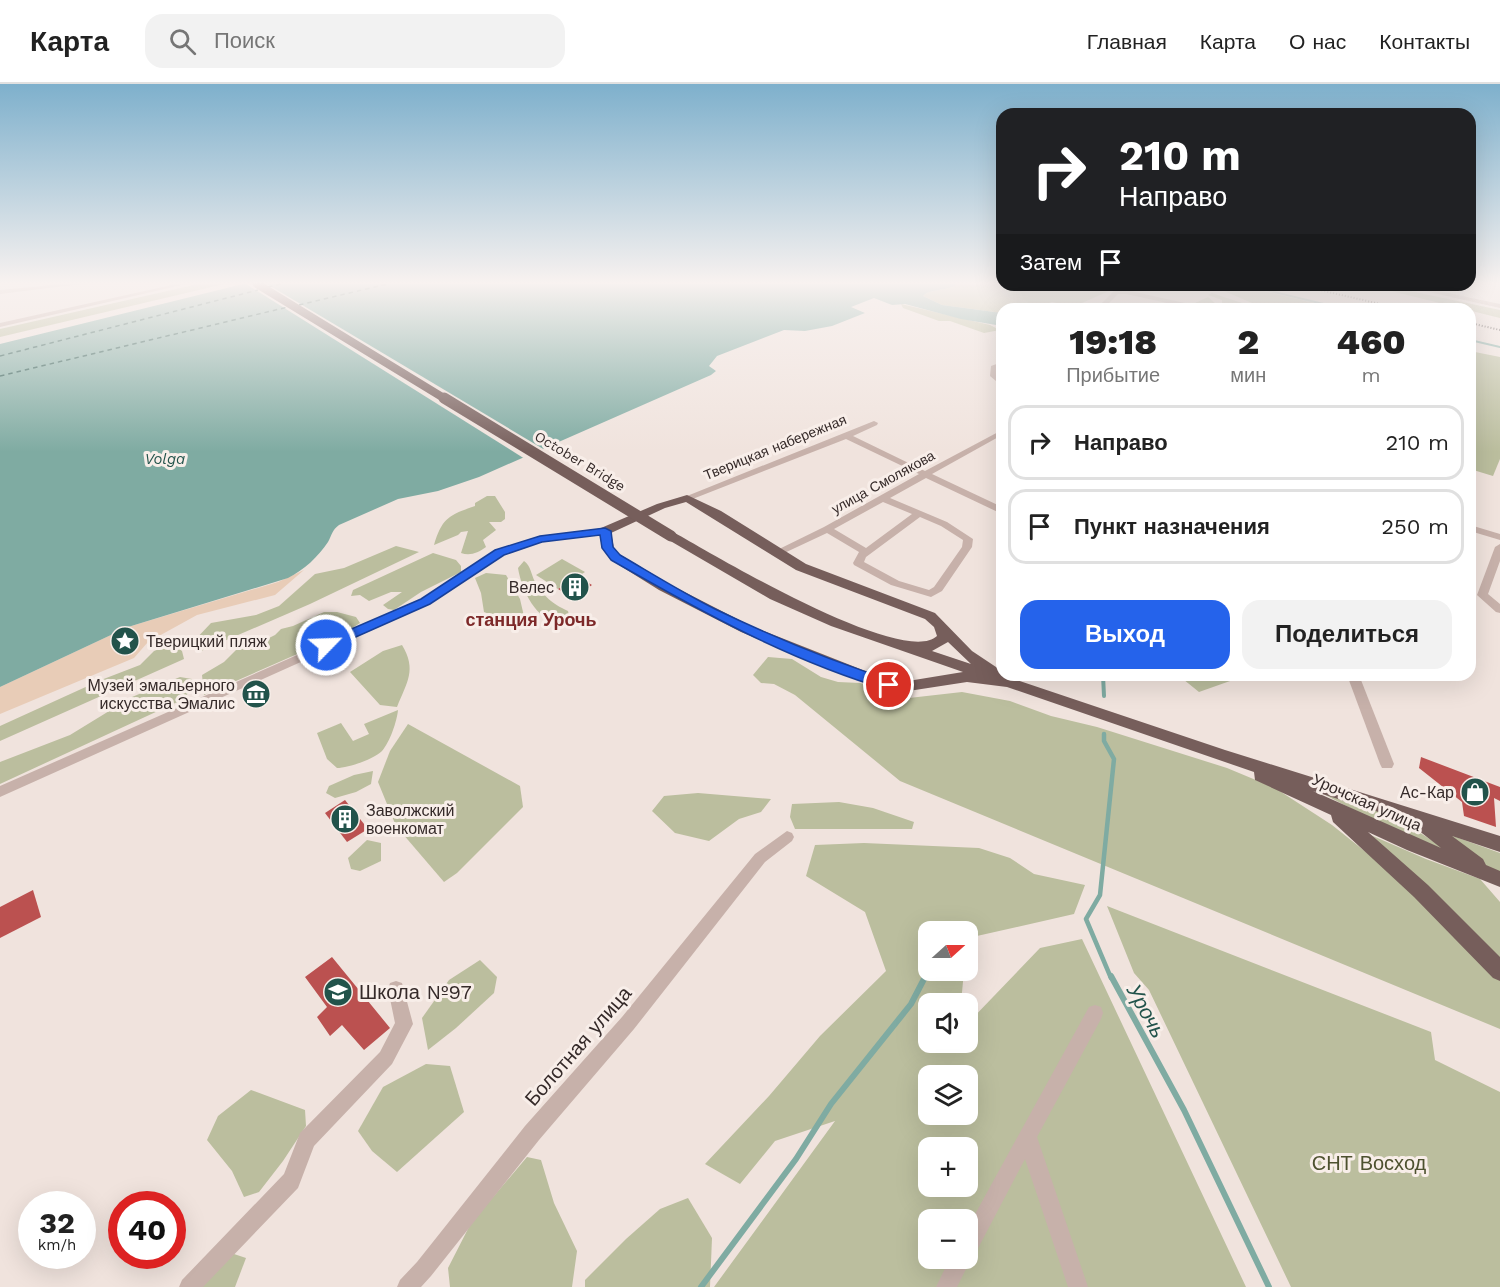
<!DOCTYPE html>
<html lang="ru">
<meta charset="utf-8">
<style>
:root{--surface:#fff;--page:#f2f2f2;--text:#222;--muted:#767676;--line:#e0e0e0;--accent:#2563eb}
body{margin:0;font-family:"Work Sans",sans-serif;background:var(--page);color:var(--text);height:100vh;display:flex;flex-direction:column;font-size:22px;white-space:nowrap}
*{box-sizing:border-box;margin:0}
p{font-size:20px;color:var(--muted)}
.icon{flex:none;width:33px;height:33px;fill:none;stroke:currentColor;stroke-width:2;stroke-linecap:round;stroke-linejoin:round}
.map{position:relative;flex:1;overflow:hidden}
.drawer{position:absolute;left:996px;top:219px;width:480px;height:378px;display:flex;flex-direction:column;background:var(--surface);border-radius:18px;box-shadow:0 6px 24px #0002}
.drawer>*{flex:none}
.top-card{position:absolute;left:996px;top:24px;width:480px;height:183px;border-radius:18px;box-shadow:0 6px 24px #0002;background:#202124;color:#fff;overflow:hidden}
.needle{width:39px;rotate:69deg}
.controls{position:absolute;left:918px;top:837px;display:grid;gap:12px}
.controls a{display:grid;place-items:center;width:60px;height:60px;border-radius:12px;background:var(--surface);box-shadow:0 6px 24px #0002;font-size:30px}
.speed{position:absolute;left:18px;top:1107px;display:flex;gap:12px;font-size:30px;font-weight:700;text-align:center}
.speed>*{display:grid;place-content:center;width:78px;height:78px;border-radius:50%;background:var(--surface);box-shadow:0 6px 24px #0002;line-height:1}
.speed small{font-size:15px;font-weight:400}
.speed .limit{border:9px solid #d22;background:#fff;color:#111}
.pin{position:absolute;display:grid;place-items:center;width:51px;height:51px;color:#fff;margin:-26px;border:3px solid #fff;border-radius:50%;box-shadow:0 2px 6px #0007}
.me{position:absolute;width:66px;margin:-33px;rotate:66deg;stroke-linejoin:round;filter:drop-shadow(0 0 4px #0008)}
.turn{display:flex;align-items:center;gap:21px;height:126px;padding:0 24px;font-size:27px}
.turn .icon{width:78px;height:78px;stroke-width:2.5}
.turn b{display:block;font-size:42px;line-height:51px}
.then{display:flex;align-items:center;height:57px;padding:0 24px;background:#0003;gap:12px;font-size:22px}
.eta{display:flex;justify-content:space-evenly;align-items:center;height:102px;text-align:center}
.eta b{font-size:36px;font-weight:800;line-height:42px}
.button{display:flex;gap:12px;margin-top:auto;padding:12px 24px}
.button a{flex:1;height:69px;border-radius:18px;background:var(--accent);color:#fff;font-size:24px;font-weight:800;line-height:69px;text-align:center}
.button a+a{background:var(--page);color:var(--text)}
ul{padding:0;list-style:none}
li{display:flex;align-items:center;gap:18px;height:75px;margin:0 12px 9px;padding:0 12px;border:3px solid var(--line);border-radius:18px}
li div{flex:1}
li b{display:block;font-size:22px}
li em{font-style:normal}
header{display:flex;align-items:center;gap:36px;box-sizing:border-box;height:84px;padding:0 30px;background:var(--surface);border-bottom:2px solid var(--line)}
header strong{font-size:28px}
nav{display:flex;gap:33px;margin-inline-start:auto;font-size:21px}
.search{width:420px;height:54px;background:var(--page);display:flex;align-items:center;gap:15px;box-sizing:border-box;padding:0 21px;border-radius:18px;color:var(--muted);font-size:22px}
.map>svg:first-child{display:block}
.green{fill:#bbbe9e;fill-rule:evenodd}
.sand{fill:#e8ccb7}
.water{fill:#7faba2}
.pier{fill:#f0e3dd}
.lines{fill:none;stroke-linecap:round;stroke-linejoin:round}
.stream-far3{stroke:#7faba2;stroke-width:2}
.stream-far2{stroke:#7faba2;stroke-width:4}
.stream-far1{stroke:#7faba2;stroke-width:4.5}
.stream{stroke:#7faba2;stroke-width:6}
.ferry{stroke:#22534b;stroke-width:1.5;stroke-dasharray:4.5 4;stroke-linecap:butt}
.building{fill:#bb5150}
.minor{fill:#c7b1aa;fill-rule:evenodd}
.major{fill:#765e5b;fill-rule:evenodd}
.rail{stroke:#352a29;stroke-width:2;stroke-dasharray:1 2;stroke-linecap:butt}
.major-bridge-far1{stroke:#765e5b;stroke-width:8}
.major-bridge{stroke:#765e5b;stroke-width:11}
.route{fill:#2563eb;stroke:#184099;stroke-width:1.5}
.labels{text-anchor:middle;stroke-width:6;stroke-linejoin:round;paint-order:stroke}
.far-street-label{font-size:14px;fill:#352a29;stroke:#f8eee9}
.far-water-label{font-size:15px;font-style:italic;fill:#22534b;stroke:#f8eee9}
.poi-label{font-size:16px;fill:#352a29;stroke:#f8eee9;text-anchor:end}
.street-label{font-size:16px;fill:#352a29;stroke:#f8eee9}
.neighbourhood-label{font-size:18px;font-weight:bold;fill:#7d2929;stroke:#f8eee9}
.near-poi-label{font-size:20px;fill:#352a29;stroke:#f8eee9;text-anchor:start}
.near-street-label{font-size:20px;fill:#352a29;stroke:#f8eee9}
.near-park-label{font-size:20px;fill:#4d512f;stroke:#f8eee9}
.near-water-label{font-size:21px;font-style:italic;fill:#22534b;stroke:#f8eee9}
</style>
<header>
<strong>Карта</strong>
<div class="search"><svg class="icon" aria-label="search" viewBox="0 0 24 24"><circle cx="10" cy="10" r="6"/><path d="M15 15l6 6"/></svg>Поиск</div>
<nav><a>Главная</a><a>Карта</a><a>О нас</a><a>Контакты</a></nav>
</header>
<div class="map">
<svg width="1500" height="1203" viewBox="0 0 1500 1203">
<rect width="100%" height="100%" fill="#f0e3dd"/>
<!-- green -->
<g class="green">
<path d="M198 200H224L0 253V245Z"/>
<path d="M958 200 1122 201 1130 206 1109 207 1082 219 1095 225H1070L1068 221 1052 218 1031 225H1002V229L942 221 923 212C931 204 947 208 958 200Z"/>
<path d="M1243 202 1339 225H1266L1217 204Z"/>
<path d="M1391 203 1500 226V234L1379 204Z"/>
<path d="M1212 209 1251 222 1210 225 1195 219 1208 213 1216 220 1222 219V216L1208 211Z"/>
<path d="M901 220 990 241 1000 246 984 249 950 237H939L903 224Z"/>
<path d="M1470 267 1500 273V375L1493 392 1470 385Z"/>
<path d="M487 412H495L505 428V435L501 438H489L496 446 483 456 486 463C478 469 470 472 461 469L468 447 461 448 458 451 434 461C442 434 449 431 475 422V419Z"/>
<path d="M396 462 419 468 310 520 201 567 193 558 211 539 256 531 279 522 315 490 344 484Z"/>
<path d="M433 469 456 476 461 482V488L421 508 394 526 388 525 383 521 402 508H391L369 517 360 511 351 512 353 506Z"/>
<path d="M562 475 585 488 558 505 536 491Z"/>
<path d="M524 477C531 482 531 490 535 498 545 513 551 519 568 527L570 536C541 547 522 509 518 484Z"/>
<path d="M486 489 506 491 520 515 526 541 515 540 484 528 481 509 475 494Z"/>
<path d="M324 528H337L356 533 360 539 343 550 204 611 202 591 224 578 242 560 259 559 275 551 281 545 293 542Z"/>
<path d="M172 560 182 567 184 575 0 657V642L101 596 140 581 154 567Z"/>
<path d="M402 561C417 586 407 598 397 623L380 621 350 588 383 567Z"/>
<path d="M768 573 792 575 821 593 838 598 860 599 909 614 962 608 1010 617 1051 632 1097 643 1227 684 1275 704 1332 741 1391 788 1500 896V945L900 697 795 611 774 600 761 599 753 591Z"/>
<path d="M1178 591H1247L1199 608Z"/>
<path d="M180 593 192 595 186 614 0 700V678L70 651 132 613Z"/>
<path d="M398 626C397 637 390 658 382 667 374 675 348 684 337 684L327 675 317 649 341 639 353 657 369 650 364 640Z"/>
<path d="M408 640 520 702 523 723 457 789 444 798 396 742 378 698 390 667Z"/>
<path d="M373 687 371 700 356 708 335 714 326 709 329 702 354 691Z"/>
<path d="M1316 706 1396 733 1457 773 1378 739Z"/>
<path d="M698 709 771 715 761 728 739 735 709 757 675 749 652 727 664 712Z"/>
<path d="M839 718 873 724 914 738 912 745H795L790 733 792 720Z"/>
<path d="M1442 748 1500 769V790L1493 787Z"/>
<path d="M1366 749 1426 775 1480 795 1500 818V880Z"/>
<path d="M367 756 381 759V777L360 787 351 785 348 774Z"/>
<path d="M864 759 979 764 1010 774 1034 790 1085 801 1074 830 968 854V848H928V886L964 887 961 919 928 920V958H968V939L1040 864 1082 855 1246 1203H714L835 1037 775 1057 740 1100 705 1080 769 1012 820 952 886 887 865 828 806 792 815 761ZM928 992H968V1030H928ZM928 1064H968V1102H928ZM928 1136H968V1174H928Z"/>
<path d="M1107 822 1431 948 1435 976 1500 1008V1203H1291L1149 906 1134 889Z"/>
<path d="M480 876 497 893 494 909 456 944 428 966 422 934 449 896Z"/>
<path d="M426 980 450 982 464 1028 397 1088 372 1067 358 1047 383 1003Z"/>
<path d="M251 1006 305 1026 306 1042 283 1077 259 1108 244 1113 232 1087 207 1056 218 1032Z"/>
<path d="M527 1073 541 1076 554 1119 577 1167 572 1203H450L448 1184 471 1139Z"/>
<path d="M688 1114 712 1154 710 1203H585V1196L626 1155 660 1125Z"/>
<path d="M234 1170 246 1174 235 1203H199Z"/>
</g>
<!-- sand -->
<path class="sand" d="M304 486 275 511 197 531 148 558 134 574 0 630V603L128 543 278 498Z"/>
<!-- water -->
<path class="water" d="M243 200H958C946 208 931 204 923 212L942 221 1002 229V242L961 235 905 220 892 221 874 214 851 223 865 229 832 242 805 247 784 246 717 272 709 282 716 287 711 291 479 393 438 407 398 415 339 441C332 446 332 451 328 458 318 473 304 486 288 494L128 543 0 603V260Z"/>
<!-- pier -->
<path class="pier" d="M246 200H267L545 366 525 375Z"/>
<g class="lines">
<!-- stream-far3 -->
<g class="stream-far3">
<path d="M1245 201 1344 225"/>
<path d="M1470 256 1500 263"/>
</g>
<!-- stream-far2 -->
<path class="stream-far2" d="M1103 591 1104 612"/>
<!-- stream-far1 -->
<path class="stream-far1" d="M1104 650V657L1114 675 1100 811 1086 835 1111 894"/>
<!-- stream -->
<g class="stream">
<path d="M1111 892 1184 1026 1269 1203"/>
<path d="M701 1203 796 1075 831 1020 911 920 924 895"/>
</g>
<!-- ferry -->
<g class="ferry">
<path d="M268 203 281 200"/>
<path d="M299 221 387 200"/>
<path d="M0 272 258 206"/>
<path d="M0 292 288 223"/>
</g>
</g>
<!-- building -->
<g class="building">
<path d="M582 495 592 501 573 514 558 505 568 499 572 501Z"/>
<path d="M1421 673 1500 703V717L1494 714 1496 743 1464 732 1462 718 1419 684Z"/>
<path d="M345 716 368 745 347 758 325 729Z"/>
<path d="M33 806 41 833 0 854V823Z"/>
<path d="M332 873 390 944 364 966 342 941 330 952 317 933 327 923 305 893Z"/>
</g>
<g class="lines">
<!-- minor -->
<g class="minor">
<path d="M63 200H81L0 210V206Z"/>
<path d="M176 200H186L0 243V239Z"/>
<path d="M1398 201H1410L1500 220V224Z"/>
<path d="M1126 206 1203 223 1206 225H1194L1126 210H1118L1103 225H1096L1114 207Z"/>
<path d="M1002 278V283L998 285V291L1002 296V302L990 292 991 282Z"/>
<path d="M874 337 878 339 877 341 853 352 925 387 1002 346V351L932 390 1002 423V430L926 394 890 414 947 438 973 455 972 463 942 507 931 513 891 501 854 481 853 479 859 468 827 449 780 471 776 472 771 469 824 443 919 390 846 355 690 416H684L682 414ZM883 418 912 430 866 464 834 445ZM920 433 941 442 963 456 962 463 934 503 929 506 899 497 864 478 866 473Z"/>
<path d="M1470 441 1500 450V456L1470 447Z"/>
<path d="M605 444 610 447 608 449 541 458 503 471 430 520 0 713V702L422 516 495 467 540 452Z"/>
<path d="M1500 460V477L1488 510 1500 520V529L1496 528 1477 511 1495 463Z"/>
<path d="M1347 591H1359L1394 680 1392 684H1382L1380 680Z"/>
<path d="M787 747 792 749 794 753 792 757 765 778 634 945 539 1056 431 1192 421 1203H397L400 1196 417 1178 525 1042 622 933 755 770Z"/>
<path d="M396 897 402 899 413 940 392 980 314 1062 298 1104 203 1203H179L182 1196 284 1090 300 1049 380 968 395 939 388 905 390 899Z"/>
<path d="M1095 921 1101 923 1103 929 1101 935 1037 1053 1088 1203H1068L1025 1075 975 1170 970 1172 968 1181 957 1203H936L950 1174H968V1143L1089 923Z"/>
</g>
<!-- major -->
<path class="major" d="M687 411 721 427 806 480 935 529 972 567 1002 587V591L1225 666 1500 752V768L1452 752 1483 775 1486 781 1500 787V803L1407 766 1368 748 1428 801 1500 873V897L1493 894 1414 813 1333 738 1331 731 1255 696 1254 688 1007 603 967 598 902 608 870 601 741 548 659 506 611 476 602 464 599 447 601 444 657 420ZM686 418 796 486 925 535 934 543 937 552C903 584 714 471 675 449H667V455L770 515 831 542 963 588 902 598 878 592 751 542 669 500 619 470 614 464 611 449 665 424ZM948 558 971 580 932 567ZM1313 707 1416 740 1418 746 1441 764Z"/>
<!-- rail -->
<g class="rail">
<path d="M1298 201 1402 225"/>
<path d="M1470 239 1500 246"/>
</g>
<!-- major-bridge-far1 -->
<path class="major-bridge-far1" d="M257 200 447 316"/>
<!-- major-bridge -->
<path class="major-bridge" d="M444 314 671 452"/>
</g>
<!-- sky -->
<linearGradient id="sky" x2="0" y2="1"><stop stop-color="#7eb0cc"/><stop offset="0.54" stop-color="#f8f2f0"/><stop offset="1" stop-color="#f8f2f0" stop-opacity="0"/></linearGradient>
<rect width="1500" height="368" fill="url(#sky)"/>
<!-- route -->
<path class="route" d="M605 444 611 447 613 463 620 471C651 489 683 509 715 525 773 553 833 578 894 597L896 601 889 606C790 577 700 527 611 476L602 464 600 451 542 458 504 471 430 520 331 564H321L319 561 321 558 421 515 495 466 540 452Z"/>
<!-- icons -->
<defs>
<g id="building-disc" transform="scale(1.5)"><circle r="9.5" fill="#22534b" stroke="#f8eee9"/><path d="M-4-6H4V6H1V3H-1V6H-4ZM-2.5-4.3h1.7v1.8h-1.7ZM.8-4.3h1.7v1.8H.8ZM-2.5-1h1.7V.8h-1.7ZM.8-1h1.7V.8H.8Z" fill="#fff"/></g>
<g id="sight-disc" transform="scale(1.5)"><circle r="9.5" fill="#22534b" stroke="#f8eee9"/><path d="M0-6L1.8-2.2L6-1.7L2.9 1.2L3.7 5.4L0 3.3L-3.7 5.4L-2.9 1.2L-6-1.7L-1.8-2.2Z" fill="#fff"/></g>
<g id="museum-disc" transform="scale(1.5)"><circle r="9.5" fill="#22534b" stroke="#f8eee9"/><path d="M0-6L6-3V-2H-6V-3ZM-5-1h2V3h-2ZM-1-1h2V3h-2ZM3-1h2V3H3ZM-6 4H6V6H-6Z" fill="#fff"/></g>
<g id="shop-disc" transform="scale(1.5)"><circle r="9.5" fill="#22534b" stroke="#f8eee9"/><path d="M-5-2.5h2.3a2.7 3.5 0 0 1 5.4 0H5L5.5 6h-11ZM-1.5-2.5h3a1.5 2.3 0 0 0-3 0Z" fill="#fff"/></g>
<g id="school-disc" transform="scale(1.5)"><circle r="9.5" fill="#22534b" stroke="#f8eee9"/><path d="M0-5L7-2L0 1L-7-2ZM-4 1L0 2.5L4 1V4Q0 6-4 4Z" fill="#fff"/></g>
</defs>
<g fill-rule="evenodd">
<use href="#building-disc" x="575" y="503"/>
<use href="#sight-disc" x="125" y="557"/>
<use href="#museum-disc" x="256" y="610"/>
<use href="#shop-disc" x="1475" y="708"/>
<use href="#building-disc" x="345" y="735"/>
<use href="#school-disc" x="338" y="908"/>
</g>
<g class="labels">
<!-- far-street labels -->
<g class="far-street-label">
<text transform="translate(775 363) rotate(-22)" y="5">Тверицкая набережная</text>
<text transform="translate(580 377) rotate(31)" y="5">October Bridge</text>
<text transform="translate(883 398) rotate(-29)" y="5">улица Смолякова</text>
</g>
<!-- far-water labels -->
<g class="far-water-label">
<text x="165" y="380">Volga</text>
</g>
<!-- poi labels -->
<g class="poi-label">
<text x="554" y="509">Велес</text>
<text x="146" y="563" text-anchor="start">Тверицкий пляж</text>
<text x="235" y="607">Музей эмальерного<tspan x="235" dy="18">искусства Эмалис</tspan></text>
<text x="1454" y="714">Ас-Кар</text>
<text x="366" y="732" text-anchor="start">Заволжский<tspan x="366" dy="18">военкомат</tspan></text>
</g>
<!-- street labels -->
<g class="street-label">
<text transform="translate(1367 718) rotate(24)" y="6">Урочская улица</text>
</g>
<!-- neighbourhood labels -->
<g class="neighbourhood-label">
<text x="531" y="542">станция Урочь</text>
</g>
<!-- near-poi labels -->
<g class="near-poi-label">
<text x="359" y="915">Школа №97</text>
</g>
<!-- near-street labels -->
<g class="near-street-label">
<text transform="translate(578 962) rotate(-49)" y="7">Болотная улица</text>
</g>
<!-- near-park labels -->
<g class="near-park-label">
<text x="1369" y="1086">СНТ Восход</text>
</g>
<!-- near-water labels -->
<g class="near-water-label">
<text transform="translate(1146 927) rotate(61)" y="7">Урочь</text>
</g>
</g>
</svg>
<div class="controls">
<a><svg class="needle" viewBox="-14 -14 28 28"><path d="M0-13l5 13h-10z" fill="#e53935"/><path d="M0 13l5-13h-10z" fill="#767676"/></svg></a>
<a><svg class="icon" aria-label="sound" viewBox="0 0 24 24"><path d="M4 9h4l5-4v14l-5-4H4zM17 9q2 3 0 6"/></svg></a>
<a><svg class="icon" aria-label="layers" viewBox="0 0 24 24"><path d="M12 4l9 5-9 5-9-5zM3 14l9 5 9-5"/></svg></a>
<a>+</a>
<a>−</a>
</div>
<div class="speed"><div>32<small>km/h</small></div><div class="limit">40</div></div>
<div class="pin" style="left:889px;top:601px;background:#d93025"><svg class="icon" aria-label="arrive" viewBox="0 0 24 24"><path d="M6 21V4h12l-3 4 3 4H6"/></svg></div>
<svg class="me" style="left:326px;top:561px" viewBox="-20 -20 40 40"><circle r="17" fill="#2563eb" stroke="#fff" stroke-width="3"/><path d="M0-11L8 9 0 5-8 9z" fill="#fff"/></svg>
<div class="top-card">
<div class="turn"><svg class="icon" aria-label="right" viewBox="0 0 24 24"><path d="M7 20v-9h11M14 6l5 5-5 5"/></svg><div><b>210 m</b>Направо</div></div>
<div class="then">Затем<svg class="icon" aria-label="arrive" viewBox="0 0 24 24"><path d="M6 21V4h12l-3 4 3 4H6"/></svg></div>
</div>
<section class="drawer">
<div class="eta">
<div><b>19:18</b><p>Прибытие</p></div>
<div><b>2</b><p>мин</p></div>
<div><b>460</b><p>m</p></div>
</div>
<ul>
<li><svg class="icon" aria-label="right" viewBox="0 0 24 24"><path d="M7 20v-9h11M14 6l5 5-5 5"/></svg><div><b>Направо</b></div><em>210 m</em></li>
<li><svg class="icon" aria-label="arrive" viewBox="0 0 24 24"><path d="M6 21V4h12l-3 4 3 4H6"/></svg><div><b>Пункт назначения</b></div><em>250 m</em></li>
</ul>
<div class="button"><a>Выход</a><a>Поделиться</a></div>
</section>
</div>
